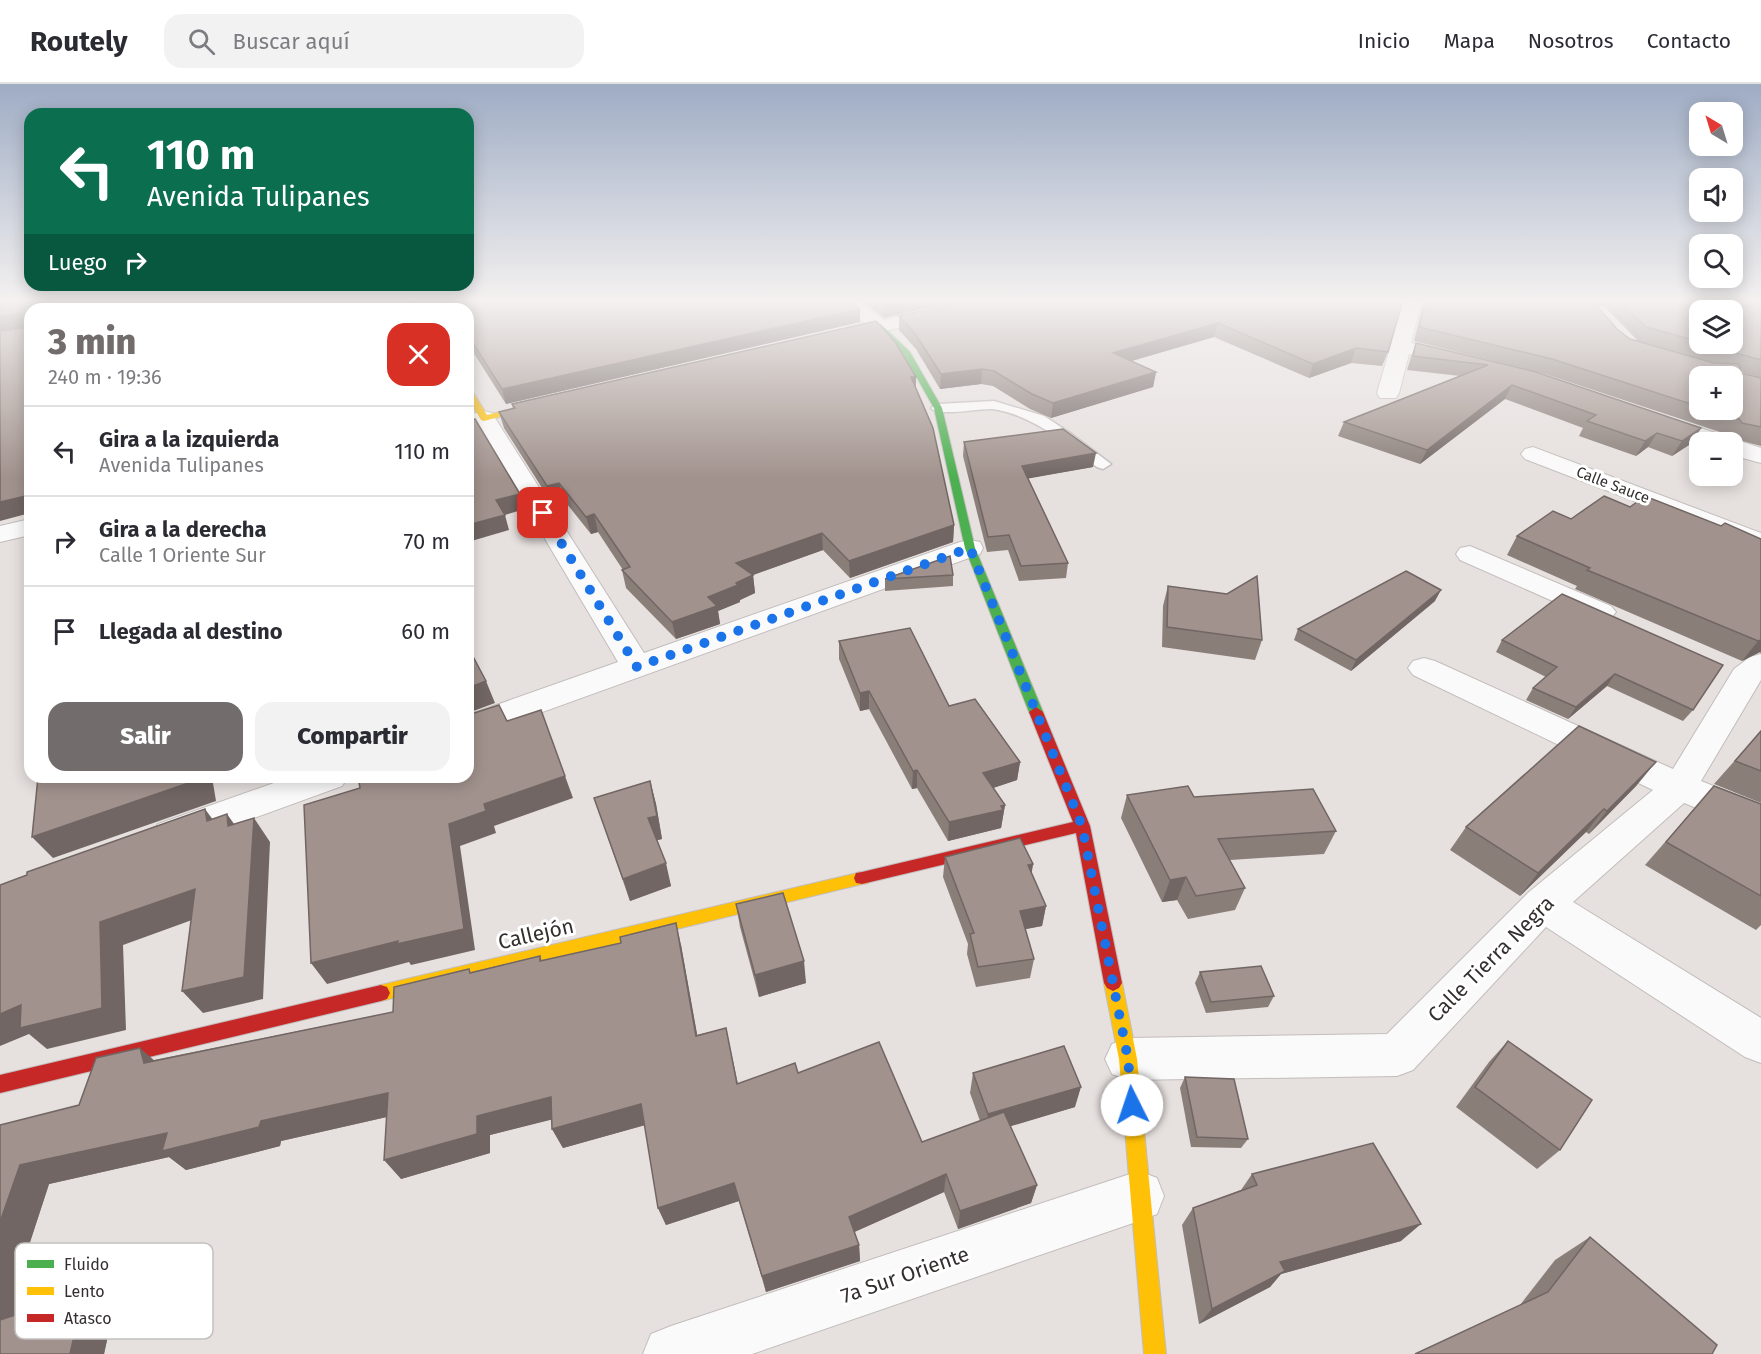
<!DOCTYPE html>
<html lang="es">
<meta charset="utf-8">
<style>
:root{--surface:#fff;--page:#f2f2f3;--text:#2b2b33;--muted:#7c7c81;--line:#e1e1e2;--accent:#726d6c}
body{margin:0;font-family:"Fira Sans",sans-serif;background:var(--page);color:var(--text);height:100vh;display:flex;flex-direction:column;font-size:22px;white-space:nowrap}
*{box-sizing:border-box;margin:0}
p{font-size:20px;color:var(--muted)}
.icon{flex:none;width:33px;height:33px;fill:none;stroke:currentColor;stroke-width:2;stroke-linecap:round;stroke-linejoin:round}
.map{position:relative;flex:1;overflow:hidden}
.details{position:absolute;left:24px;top:219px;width:450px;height:480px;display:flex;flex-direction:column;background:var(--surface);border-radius:18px;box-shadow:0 3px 15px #0003}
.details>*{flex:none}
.hud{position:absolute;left:24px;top:24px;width:450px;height:183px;border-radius:18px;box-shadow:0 3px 15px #0003;background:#0b6e4f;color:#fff;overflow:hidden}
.needle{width:39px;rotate:322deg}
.buttons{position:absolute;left:1689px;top:18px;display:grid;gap:12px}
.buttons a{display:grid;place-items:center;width:54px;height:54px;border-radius:12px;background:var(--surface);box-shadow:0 3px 15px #0003;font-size:30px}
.pin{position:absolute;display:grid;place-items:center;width:51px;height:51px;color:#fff;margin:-26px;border-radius:12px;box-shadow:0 3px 9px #0006}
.me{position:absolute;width:66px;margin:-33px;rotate:356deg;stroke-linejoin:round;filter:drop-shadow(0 0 4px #0008)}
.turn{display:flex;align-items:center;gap:21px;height:126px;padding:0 24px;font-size:27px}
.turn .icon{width:78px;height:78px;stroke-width:2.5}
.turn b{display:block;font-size:42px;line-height:51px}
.then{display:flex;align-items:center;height:57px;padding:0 24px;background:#0003;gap:12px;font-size:22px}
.round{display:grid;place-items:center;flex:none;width:63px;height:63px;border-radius:18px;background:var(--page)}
.overview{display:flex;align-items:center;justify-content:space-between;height:102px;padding:0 24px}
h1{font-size:36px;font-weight:800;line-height:45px;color:var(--accent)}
.cta{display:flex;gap:12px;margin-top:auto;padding:12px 24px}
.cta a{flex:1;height:69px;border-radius:18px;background:var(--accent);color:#fff;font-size:24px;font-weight:800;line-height:69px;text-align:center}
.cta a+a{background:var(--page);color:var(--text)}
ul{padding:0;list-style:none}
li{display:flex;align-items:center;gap:18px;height:90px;padding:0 24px;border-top:2px solid var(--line)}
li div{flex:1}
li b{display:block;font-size:22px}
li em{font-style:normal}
header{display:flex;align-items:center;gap:36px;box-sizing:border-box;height:84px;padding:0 30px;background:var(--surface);border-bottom:2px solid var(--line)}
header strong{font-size:28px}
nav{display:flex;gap:33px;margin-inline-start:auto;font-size:21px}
.search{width:420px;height:54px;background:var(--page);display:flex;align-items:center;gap:15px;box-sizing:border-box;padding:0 21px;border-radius:18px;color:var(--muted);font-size:22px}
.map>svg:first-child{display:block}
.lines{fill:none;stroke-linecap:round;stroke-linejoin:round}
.lane-casing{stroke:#c2bdbc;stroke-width:3}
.street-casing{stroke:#c2bdbc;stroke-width:2}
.fast-casing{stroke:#c2bdbc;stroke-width:2}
.slow-casing{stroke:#c2bdbc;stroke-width:2}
.jam-casing{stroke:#c2bdbc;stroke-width:2}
.lane{fill:#fbfafa;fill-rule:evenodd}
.street{fill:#fbfafa;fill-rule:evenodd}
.fast{fill:#4caf50;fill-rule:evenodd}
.slow{fill:#ffc107;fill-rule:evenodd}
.jam{fill:#c62828;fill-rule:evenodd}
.wall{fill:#8a7e79;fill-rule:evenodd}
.shaded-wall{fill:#716663}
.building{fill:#a1928d;stroke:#716663;stroke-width:1.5}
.route{stroke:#1a73e8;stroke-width:10;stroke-dasharray:0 18}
.labels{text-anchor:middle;stroke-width:6;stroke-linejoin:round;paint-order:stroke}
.far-street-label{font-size:15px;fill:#332f2e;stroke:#fff}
.near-street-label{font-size:21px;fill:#332f2e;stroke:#fff}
.key{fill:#fff;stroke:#c2c1c0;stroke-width:1.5}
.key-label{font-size:16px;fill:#332f2e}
</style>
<header>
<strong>Routely</strong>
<div class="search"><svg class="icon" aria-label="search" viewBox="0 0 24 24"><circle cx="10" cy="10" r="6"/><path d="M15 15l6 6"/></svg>Buscar aquí</div>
<nav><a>Inicio</a><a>Mapa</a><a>Nosotros</a><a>Contacto</a></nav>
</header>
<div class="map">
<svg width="1761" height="1270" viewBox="0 0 1761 1270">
<rect width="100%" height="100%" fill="#e6e0de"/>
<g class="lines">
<!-- lane casing -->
<g class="lane-casing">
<path id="lane" d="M994 317 1044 332 1070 349 1111 380 1103 385 1097 383C1066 360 1033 331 993 325 979 324 939 333 931 324L938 320Z"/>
</g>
<!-- street casing -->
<g class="street-casing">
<g id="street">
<path d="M835 216H856L884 236 968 216H999L996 220 881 248 874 246Z"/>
<path d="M1404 216H1422L1411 259 1464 272 1467 276 1464 280 1457 282 1409 270 1399 309 1396 314H1380L1377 309Z"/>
<path d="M484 327 492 329 495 334 644 569 960 458 970 456 980 458 983 464 980 470 468 655V631L618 578 478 342 468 345V331Z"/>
<path d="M1655 329 1761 364V379L1732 371V358L1700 359 1647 341 1644 336 1647 331Z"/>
<path d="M1533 363 1761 449V466L1525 375 1521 370 1525 365Z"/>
<path d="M30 435V451L0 458V442Z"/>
<path d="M1470 462 1611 522 1616 528 1611 534 1601 537 1591 534 1460 476 1456 470 1460 464Z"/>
<path d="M1761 570V596L1701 697 1761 721V750L1684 719 1573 818 1761 934V979L1745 973 1546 843 1413 986 1397 992 1128 996 1112 990 1105 975 1112 960 1128 954 1387 950 1529 808 1653 706 1413 591 1408 584 1413 577 1424 574 1435 577 1673 685 1734 585 1750 573Z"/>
<path d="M291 693H348L342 702 171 764 158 760 152 750 158 740Z"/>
<path d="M1139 1087 1157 1094 1164 1112 1157 1130 1139 1137 752 1270H643L651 1250 671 1242Z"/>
</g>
</g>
<!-- fast casing -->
<g class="fast-casing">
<g id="fast">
<path d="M408 216H416L422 225H414Z"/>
<path d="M881 240 910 268 942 324 975 464 1043 628 1041 631H1031L1029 628 965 464 934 324 904 271 879 245 837 254 833 252Z"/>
</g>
</g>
<!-- slow casing -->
<g class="slow-casing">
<g id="slow">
<path d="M468 304 471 305 487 331 544 317 548 320 484 337 481 336 468 314Z"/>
<path d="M862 788 868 789 870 794 868 799 862 800 381 917 375 915 372 909 375 903 381 901Z"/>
<path d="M1113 891 1119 894 1122 899 1137 975 1166 1270H1144L1119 975 1104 899 1107 894Z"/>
</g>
</g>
<!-- jam casing -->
<g class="jam-casing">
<g id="jam">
<path d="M1036 623 1043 628 1090 742 1122 899 1119 904 1113 907 1107 904 1104 899 1076 749 862 800 856 799 854 794 856 789 862 788 1073 738 1029 628Z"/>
<path d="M381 901 387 903 390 909 387 915 381 917 0 1009V991Z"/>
</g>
</g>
<!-- lane -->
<use href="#lane" class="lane"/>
<!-- street -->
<use href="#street" class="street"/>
<!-- fast -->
<use href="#fast" class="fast"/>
<!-- slow -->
<use href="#slow" class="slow"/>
<!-- jam -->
<use href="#jam" class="jam"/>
</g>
<!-- wall -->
<g class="wall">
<path d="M437 216H849L860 238 506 320 468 260V225H444Z"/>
<path d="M860 216H959L884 234Z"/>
<path d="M1403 216 1388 268 1382 282 1351 279 1309 294 1214 253 1132 277 1156 288 1153 303 1051 334 1030 325 993 302 981 300 940 305 916 265 899 246V232Z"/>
<path d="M1424 216H1761V362L1731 354 1729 351 1545 290 1414 257ZM1596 221 1605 223 1638 257 1630 255 1617 245ZM1700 226 1732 260H1700ZM1741 288 1759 293 1741 289ZM1700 292 1732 326H1700Z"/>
<path d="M1416 259 1701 344 1692 359 1672 372 1648 363 1636 372 1579 352 1583 344 1505 315 1420 380 1338 352 1344 338 1460 292 1407 286 1411 273Z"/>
<path d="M916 293V305L954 441 953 458 850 494 823 466 753 491 755 509 740 516V518L718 527 720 540 676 555 626 504 622 486H623L598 448 591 450 563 415 551 418 504 344 499 328 513 325 512 320Z"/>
<path d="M964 358 1093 383 1028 394 1068 479 1066 494 1019 497 1008 466 987 468 963 372Z"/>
<path d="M1630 423 1721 442 1761 455V570L1760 568 1742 577 1575 505 1577 502 1507 471 1517 452 1571 435Z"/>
<path d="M953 491V502L885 507V495Z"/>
<path d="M1168 502 1262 556 1255 576 1162 563 1163 522Z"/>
<path d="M1562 510 1693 626 1683 637 1607 602 1568 635 1526 616 1533 604 1546 593 1496 568 1502 556Z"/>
<path d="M1435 517 1351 587 1294 556 1298 545Z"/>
<path d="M839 557 949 622 1020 678 1017 696 993 704 1005 721 1001 744 948 757 917 704 912 705 869 625 860 627 839 575Z"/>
<path d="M1761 647V719L1714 700Z"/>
<path d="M650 697 656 720 662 755 657 756 671 802 630 817 594 714Z"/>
<path d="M1637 701 1589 750 1586 748 1520 812 1450 766 1466 743Z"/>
<path d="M1714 702 1761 720V841L1756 846 1645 781Z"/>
<path d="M1127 711 1194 713 1336 747 1324 770 1230 776 1245 804 1235 826 1188 835 1177 816 1162 818 1121 734Z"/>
<path d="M945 773 1033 780 1031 790 1046 822 1042 842 1025 845 1034 875 1030 894 976 903 967 870 968 860 943 793Z"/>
<path d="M736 820 806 899 759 913 740 843Z"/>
<path d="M681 861 697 951 726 944 738 1000 798 989 922 1058 980 1037 970 1009 973 989 1075 1023 1010 1042 1037 1101 1031 1119 958 1145 944 1108 854 1148 859 1161 860 1177 766 1208 739 1117 666 1141 658 1124 645 1041 563 1064 552 1045V1035L490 1051V1069L401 1095 387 1033 281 1057 280 1062 186 1086 169 1073 49 1100 17 1198 24 1201 18 1230 114 1224 104 1270H0V1041L79 1021 154 976 393 928 471 888 540 872 542 877Z"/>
<path d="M1200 888 1274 912 1268 923 1206 929 1195 899Z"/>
<path d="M1508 957 1560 1066 1537 1085 1456 1023 1489 978Z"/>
<path d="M1185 993 1248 1055 1241 1064 1191 1063 1180 1004Z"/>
<path d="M1252 1090 1401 1157 1281 1190 1270 1203 1199 1240 1182 1141 1193 1124 1241 1106Z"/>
<path d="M1590 1153 1712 1270 1520 1221 1555 1176Z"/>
</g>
<!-- shaded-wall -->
<g class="shaded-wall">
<path d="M902 216H959L884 234 885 220Z"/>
<path d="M860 225V238L506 320 502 305Z"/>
<path d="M23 229 30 243 0 247V232Z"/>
<path d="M1218 239 1214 253 1110 283 1113 269Z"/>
<path d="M1356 264 1351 279 1309 294 1313 280Z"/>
<path d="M982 285 981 300 940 305 941 290Z"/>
<path d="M1156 288 1153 303 1051 334 1053 319Z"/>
<path d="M911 293H916L915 308Z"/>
<path d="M1512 301 1505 315 1420 380 1427 366Z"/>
<path d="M1701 344 1692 359 1672 372 1682 357Z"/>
<path d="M1657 349 1648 363 1636 372 1645 357Z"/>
<path d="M1096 369 1093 383 1020 396 1022 382Z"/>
<path d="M559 399 563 415 551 418 547 402Z"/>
<path d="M520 410 525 425 501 432 496 416Z"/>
<path d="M30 411V429L0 437V418Z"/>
<path d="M594 430 598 448 591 450 586 433Z"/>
<path d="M505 431 509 446 468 458V441Z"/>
<path d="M954 441 953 458 850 494 849 477Z"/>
<path d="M822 449 823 466 753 491 755 509 740 516V518L718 527 720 540 676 555 672 538 708 513 736 479Z"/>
<path d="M1441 506 1435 517 1351 587 1356 576Z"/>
<path d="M1761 556V567L1760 568 1742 577 1758 557Z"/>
<path d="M1615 590 1607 602 1568 635 1576 623Z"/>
<path d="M486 597 495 619 468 629V604Z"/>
<path d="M869 607V625L860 627V609Z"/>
<path d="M1020 678 1017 696 981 708 983 689Z"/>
<path d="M1656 678 1637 701 1589 750 1607 727Z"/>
<path d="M917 686V704L912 705 913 687Z"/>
<path d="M565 692 573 714 494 742 496 749 460 762 475 866 411 881 409 878 327 900 311 879 398 857 449 740 484 720Z"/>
<path d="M200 693H212L216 717 53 774 32 753Z"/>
<path d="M650 697 656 720 662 755 654 757 648 734Z"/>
<path d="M1005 721 1001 744 948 757 949 738Z"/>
<path d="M205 725 222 748 207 737Z"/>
<path d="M1604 725 1586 748 1520 812 1538 789Z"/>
<path d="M227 730 244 754 228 742Z"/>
<path d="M254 734 270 758 263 915 203 929 182 907Z"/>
<path d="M666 779 671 802 630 817 623 795Z"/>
<path d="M1033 780 1030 800 1028 781Z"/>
<path d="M1186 793 1177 816 1162 818 1170 796Z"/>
<path d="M195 805 214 828 123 861 126 946 47 965 29 950 0 962V930L100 838Z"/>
<path d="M1046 822 1042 842 1016 847 1020 827Z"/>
<path d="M676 839 681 861 701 972 696 952Z"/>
<path d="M804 877 806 899 759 913 755 891Z"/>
<path d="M140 964 163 984 144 979Z"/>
<path d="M1081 1003 1075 1023 985 1050 988 1030Z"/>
<path d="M388 1009 404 1029 281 1057 280 1062 186 1086 169 1073 49 1100 17 1198 24 1201 14 1254 0 1260V1138L20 1081 167 1049 261 1037Z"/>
<path d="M551 1013 562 1033 490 1051V1069L401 1095 384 1076 477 1032Z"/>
<path d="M641 1020 649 1040 563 1064 552 1045Z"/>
<path d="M946 1090 944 1108 850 1150 849 1133Z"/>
<path d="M734 1099 739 1117 666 1141 658 1124Z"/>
<path d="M1037 1101 1031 1119 958 1145 960 1127Z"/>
<path d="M1421 1140 1401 1157 1281 1190 1270 1203 1199 1240 1212 1225 1280 1178Z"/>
<path d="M859 1161 860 1177 766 1208 762 1192Z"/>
<path d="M84 1208 114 1224 104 1270H70Z"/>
</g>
<!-- building -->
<g class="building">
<path d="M0 216H344L349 225H30V411L0 418V247L23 244V229L0 232Z"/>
<path d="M443 216H849L860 225 502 305 468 251V225H449Z"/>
<path d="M879 216H902L885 220Z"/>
<path d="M967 216H1403L1388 268 1356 264 1313 280 1218 239 1113 269 1156 288 1053 319 1032 310 994 287 982 285 941 290 916 251 899 232Z"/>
<path d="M1426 216H1572L1596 221 1617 245 1630 255 1714 279 1739 280 1741 289 1761 294V343L1742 339 1739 335 1708 326H1732V292H1700V323L1552 275 1419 243Z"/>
<path d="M1618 216H1761V276L1703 260H1732V226H1700V258L1646 243Z"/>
<path d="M876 237 896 259 916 293H911L933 344 954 441 849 477 822 449 736 479 753 491 736 499 738 501 708 513 717 522 672 538 622 486 630 483 594 430 586 433 559 399 547 402 499 328 515 324 512 320Z"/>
<path d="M1416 259 1536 288 1701 344 1682 357 1657 349 1645 357 1587 337 1596 331 1512 301 1427 366 1344 338 1488 281 1413 272Z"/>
<path d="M475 335 520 410 496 416 505 431 468 441V337Z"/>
<path d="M1063 345 1096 369 1022 382 1068 479 1021 482 1009 451 988 453 964 358Z"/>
<path d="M1604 412 1630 423 1645 412 1721 442 1725 439 1761 455V556L1758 557 1587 486 1590 484 1517 452 1553 427 1571 435Z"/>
<path d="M950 472 953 491 885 495Z"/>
<path d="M1406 487 1441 506 1356 576 1298 545Z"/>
<path d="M1257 492 1262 556 1167 543 1168 502 1227 510Z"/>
<path d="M1562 510 1723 581 1693 626 1615 590 1576 623 1533 604 1557 583 1502 556Z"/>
<path d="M910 544 949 622 975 615 1020 678 983 689 1005 721 1001 722 1003 726 949 738 917 686 913 687 869 607 860 609 839 557Z"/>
<path d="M468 563 486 597 468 604Z"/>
<path d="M499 621 507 637 541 626 565 692 484 720 486 727 449 740 464 845 397 860 398 857 311 879 304 721 360 704 358 693H468V631Z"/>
<path d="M1579 642 1656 678 1607 727 1604 725 1538 789 1466 743Z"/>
<path d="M1761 647V687L1735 677Z"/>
<path d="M38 693H200V695L32 753Z"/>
<path d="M650 697 657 732 648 734 666 779 623 795 594 714Z"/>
<path d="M1188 702 1194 713 1313 705 1336 747 1218 755 1245 804 1196 812 1186 793 1170 796 1127 711Z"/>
<path d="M1714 702 1761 720V812L1666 758Z"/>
<path d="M205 725 207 737 227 730 228 742 254 734 244 893 182 907 195 805 100 838 102 924 20 944 21 921 0 930V801L27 791V788Z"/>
<path d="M1020 754 1033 780 1028 781 1046 822 1020 827 1034 875 978 883 970 850 974 849 945 773Z"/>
<path d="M783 809 804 877 755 891 736 820Z"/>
<path d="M676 839 696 952 726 944 737 1000 795 979 798 989 879 958 922 1058 1004 1028 1037 1101 960 1127 946 1090 849 1133 859 1161 762 1192 734 1099 658 1124 641 1020 552 1045 551 1013 477 1032V1050L384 1076 388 1009 261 1037 259 1043 162 1067 167 1049 20 1081 0 1138V1041L79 1021 96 974 140 964 144 979 393 928 394 903 469 885 470 889 540 872V877L621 859 620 853Z"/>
<path d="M1261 882 1274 912 1211 918 1200 888Z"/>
<path d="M1508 957 1592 1016 1560 1066 1475 1003Z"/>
<path d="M1064 962 1081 1003 988 1030 973 989Z"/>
<path d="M1185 993 1234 995 1248 1055 1197 1053Z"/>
<path d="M1373 1059 1421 1140 1280 1178 1285 1187 1212 1225 1193 1124 1257 1101 1252 1090Z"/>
<path d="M1590 1153 1717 1261 1712 1270H1415L1548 1208Z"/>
<path d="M84 1208 70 1270H0V1236Z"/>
</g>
<!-- sky -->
<linearGradient id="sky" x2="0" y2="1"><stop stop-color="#9eacc4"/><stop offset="0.55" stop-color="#f4f1f0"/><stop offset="1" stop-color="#f4f1f0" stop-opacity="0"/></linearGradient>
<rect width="1761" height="394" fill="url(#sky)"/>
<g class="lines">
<!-- route -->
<path class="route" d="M543 429 637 583 970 464 1082 742 1128 975 1132 1021"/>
</g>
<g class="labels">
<!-- far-street labels -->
<g class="far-street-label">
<text transform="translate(1613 401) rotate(21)" y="5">Calle Sauce</text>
</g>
<!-- near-street labels -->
<g class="near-street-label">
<text transform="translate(536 850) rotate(-13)" y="7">Callejón</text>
<text transform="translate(1491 875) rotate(-45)" y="7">Calle Tierra Negra</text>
<text transform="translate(905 1191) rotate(-19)" y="7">7a Sur Oriente</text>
</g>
</g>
<!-- legend -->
<rect x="15" y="1159" width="198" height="96" rx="9" class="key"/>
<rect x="27" y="1176" width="27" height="8" fill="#4caf50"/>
<rect x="27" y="1203" width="27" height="8" fill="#ffc107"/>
<rect x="27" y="1230" width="27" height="8" fill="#c62828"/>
<g class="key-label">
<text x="64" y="1186">Fluido</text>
<text x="64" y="1213">Lento</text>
<text x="64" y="1240">Atasco</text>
</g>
</svg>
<div class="buttons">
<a><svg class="needle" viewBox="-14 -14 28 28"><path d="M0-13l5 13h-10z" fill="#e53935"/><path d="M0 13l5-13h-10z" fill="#7c7c81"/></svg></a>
<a><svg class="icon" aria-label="sound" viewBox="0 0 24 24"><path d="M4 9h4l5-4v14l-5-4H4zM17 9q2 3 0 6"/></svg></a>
<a><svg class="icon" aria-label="search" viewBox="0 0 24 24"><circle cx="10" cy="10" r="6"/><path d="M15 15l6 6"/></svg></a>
<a><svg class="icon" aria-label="layers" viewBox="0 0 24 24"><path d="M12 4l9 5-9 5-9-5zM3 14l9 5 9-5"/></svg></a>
<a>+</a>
<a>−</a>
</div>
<div class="pin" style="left:543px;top:429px;background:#d93025"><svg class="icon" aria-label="arrive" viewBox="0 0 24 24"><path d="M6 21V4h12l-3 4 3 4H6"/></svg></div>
<svg class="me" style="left:1132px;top:1021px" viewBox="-20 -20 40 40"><circle r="19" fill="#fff"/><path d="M0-13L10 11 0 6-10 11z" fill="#1a73e8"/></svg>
<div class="hud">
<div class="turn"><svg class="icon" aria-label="left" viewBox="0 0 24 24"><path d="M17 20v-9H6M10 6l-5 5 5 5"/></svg><div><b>110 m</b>Avenida Tulipanes</div></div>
<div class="then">Luego<svg class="icon" aria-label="right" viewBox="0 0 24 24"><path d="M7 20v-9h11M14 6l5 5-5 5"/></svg></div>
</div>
<section class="details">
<div class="overview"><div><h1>3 min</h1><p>240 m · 19:36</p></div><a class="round" style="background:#d93025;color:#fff"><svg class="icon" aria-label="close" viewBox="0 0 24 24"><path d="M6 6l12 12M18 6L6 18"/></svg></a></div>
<ul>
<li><svg class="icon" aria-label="left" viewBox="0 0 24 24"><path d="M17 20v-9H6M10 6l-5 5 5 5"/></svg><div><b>Gira a la izquierda</b><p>Avenida Tulipanes</p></div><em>110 m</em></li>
<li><svg class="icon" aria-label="right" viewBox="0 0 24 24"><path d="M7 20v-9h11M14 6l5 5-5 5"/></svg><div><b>Gira a la derecha</b><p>Calle 1 Oriente Sur</p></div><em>70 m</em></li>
<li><svg class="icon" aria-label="arrive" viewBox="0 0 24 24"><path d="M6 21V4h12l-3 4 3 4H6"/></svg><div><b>Llegada al destino</b></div><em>60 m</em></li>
</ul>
<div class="cta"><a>Salir</a><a>Compartir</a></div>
</section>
</div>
